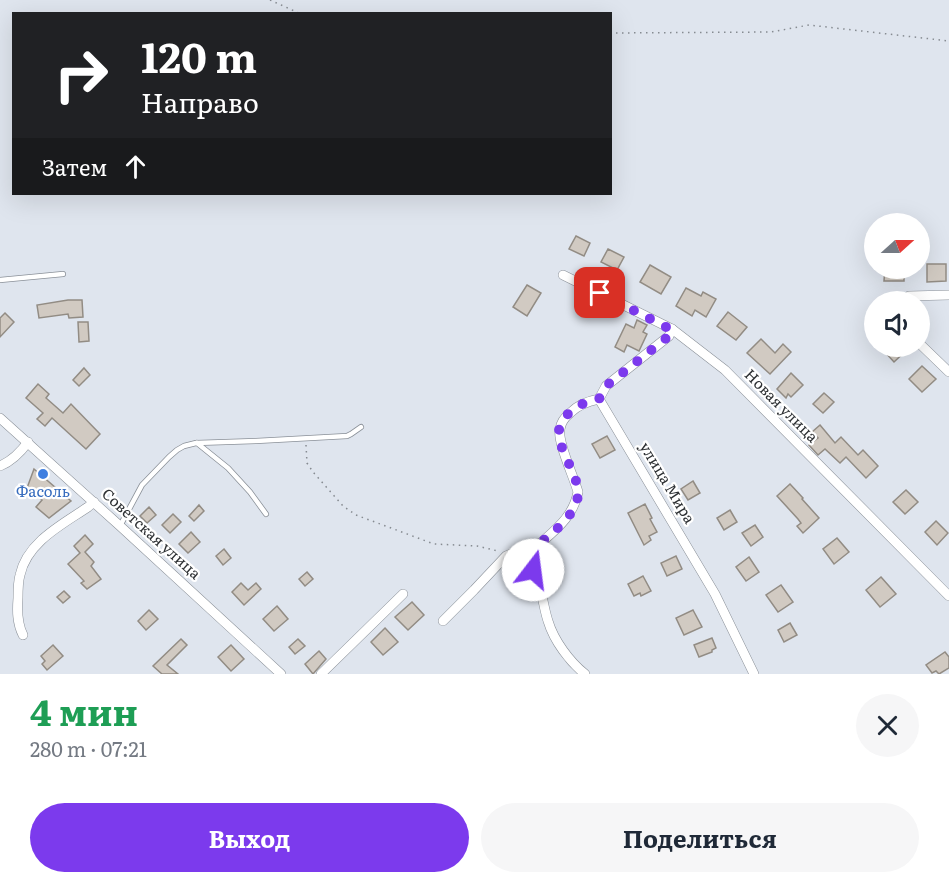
<!DOCTYPE html>
<html lang="ru">
<meta charset="utf-8">
<style>
:root{--surface:#fff;--page:#f6f6f7;--text:#1f2937;--muted:#747a83;--accent:#7c3aed}
body{margin:0;font-family:Literata,serif;background:var(--page);color:var(--text);height:100vh;display:flex;flex-direction:column;font-size:22px;white-space:nowrap}
*{box-sizing:border-box;margin:0}
p{font-size:20px;color:var(--muted)}
.icon{flex:none;width:33px;height:33px;fill:none;stroke:currentColor;stroke-width:2;stroke-linecap:round;stroke-linejoin:round}
.map{position:relative;height:674px;overflow:hidden}
.side{display:flex;flex-direction:column;background:var(--surface);flex:1}
.side>*{flex:none}
.hud{position:absolute;left:12px;top:12px;width:600px;height:183px;border-radius:0px;box-shadow:0 6px 24px #0002;background:#202124;color:#fff;overflow:hidden}
.needle{width:39px;rotate:69deg}
.buttons{position:absolute;left:864px;top:213px;display:grid;gap:12px}
.buttons a{display:grid;place-items:center;width:66px;height:66px;border-radius:50%;background:var(--surface);box-shadow:0 6px 24px #0002;font-size:30px}
.pin{position:absolute;display:grid;place-items:center;width:51px;height:51px;color:#fff;margin:-26px;border-radius:12px;box-shadow:0 3px 9px #0006}
.me{position:absolute;width:66px;margin:-33px;rotate:15deg;stroke-linejoin:round;filter:drop-shadow(0 0 4px #0008)}
.turn{display:flex;align-items:center;gap:21px;height:126px;padding:0 30px;font-size:27px}
.turn .icon{width:78px;height:78px;stroke-width:2.5}
.turn b{display:block;font-size:42px;line-height:51px}
.then{display:flex;align-items:center;height:57px;padding:0 30px;background:#0003;gap:12px;font-size:22px}
.round{display:grid;place-items:center;flex:none;width:63px;height:63px;border-radius:32px;background:var(--page)}
.headline{display:flex;align-items:center;justify-content:space-between;height:102px;padding:0 30px}
h1{font-size:36px;font-weight:700;line-height:45px;color:#1e9e55}
.action{display:flex;gap:12px;margin-top:auto;padding:12px 30px}
.action a{flex:1;height:69px;border-radius:36px;background:var(--accent);color:#fff;font-size:24px;font-weight:700;line-height:69px;text-align:center}
.action a+a{background:var(--page);color:var(--text)}
.map>svg:first-child{display:block}
.building{fill:#d1cac2;stroke:#928c84;stroke-width:1.5}
.lines{fill:none;stroke-linecap:round;stroke-linejoin:round}
.lane-casing{stroke:#8a9098;stroke-width:6}
.street-casing{stroke:#8a9098;stroke-width:10}
.path{stroke:#868b91;stroke-width:1.5;stroke-dasharray:1.5 4.5;stroke-linecap:butt}
.lane{stroke:#fff;stroke-width:4.5}
.street{stroke:#fff;stroke-width:9}
.route{stroke:#7c3aed;stroke-width:10;stroke-dasharray:0 18}
.shop-dot{fill:#3f7fe0;stroke:#fff;stroke-width:2}
.labels{text-anchor:middle;stroke-width:4.5;stroke-linejoin:round;paint-order:stroke}
.street-label{font-size:15px;fill:#2e3134;stroke:#fff}
.shop-label{font-size:15px;fill:#366cbe;stroke:#fff}
</style>
<div class="map">
<svg width="949" height="674" viewBox="0 0 949 674">
<rect width="100%" height="100%" fill="#dfe5ee"/>
<!-- building -->
<g class="building">
<path d="M576 236 590 243 584 256 569 249Z"/>
<path d="M608 249 624 257 617 270 601 262Z"/>
<path d="M927 264H946V281L927 282Z"/>
<path d="M650 265 671 277 661 294 640 282Z"/>
<path d="M885 268H904V281H884Z"/>
<path d="M527 285 541 293 527 316 513 307Z"/>
<path d="M686 288 701 296 703 292 716 299 706 317 695 310 692 316 676 306Z"/>
<path d="M68 300H82L83 317 69 318 68 314 39 318 37 305Z"/>
<path d="M728 312 747 327 736 340 717 326Z"/>
<path d="M5 313 14 322 0 337V318Z"/>
<path d="M637 320 647 325 643 332 647 334 639 351 627 345 624 352 615 347 626 324 634 328Z"/>
<path d="M78 322H88L89 341 79 342Z"/>
<path d="M761 339 775 353 783 344 791 352 770 374 747 353Z"/>
<path d="M888 346H911L894 362 884 351Z"/>
<path d="M922 366 936 379 922 392 909 379Z"/>
<path d="M84 368 90 375 79 386 73 380Z"/>
<path d="M791 373 803 385 791 397 788 394 786 398 777 389Z"/>
<path d="M38 384 49 394 46 398 63 413 71 404 100 434 86 449 52 418 45 426 37 419 43 413 26 398Z"/>
<path d="M824 393 834 402 823 413 813 404Z"/>
<path d="M820 425 835 443 841 437 858 455 863 450 878 466 866 478 846 457 840 463 825 449 818 455 809 445 818 438 812 432Z"/>
<path d="M607 436 615 450 600 458 592 444Z"/>
<path d="M34 469 71 501 49 518 36 507 42 500 27 488Z"/>
<path d="M693 481 700 493 688 500 681 489Z"/>
<path d="M790 484 803 498 802 499 819 518 803 533 797 526 801 523 798 519 777 496Z"/>
<path d="M906 490 918 502 905 514 893 502Z"/>
<path d="M645 504 652 518 650 519 657 532 649 536 651 540 644 545 628 513Z"/>
<path d="M199 505 204 511 194 521 189 516Z"/>
<path d="M149 507 156 515 147 523 140 516Z"/>
<path d="M730 510 737 522 724 530 717 518Z"/>
<path d="M173 514 181 522 170 533 162 525Z"/>
<path d="M936 521 948 533 937 545 925 532Z"/>
<path d="M755 525 763 537 751 546 742 533Z"/>
<path d="M191 532 200 542 188 553 179 544Z"/>
<path d="M85 535 93 544 85 552 94 562 91 566 101 579 87 589 81 583 84 581 68 564 80 553 74 546Z"/>
<path d="M837 538 849 552 834 564 823 549Z"/>
<path d="M224 549 231 558 223 565 216 556Z"/>
<path d="M676 556 682 569 667 576 661 563Z"/>
<path d="M749 557 759 572 746 581 736 567Z"/>
<path d="M307 572 313 579 305 586 299 579Z"/>
<path d="M643 576 651 591 641 596 640 593 634 596 628 584Z"/>
<path d="M881 577 896 594 880 607 866 590Z"/>
<path d="M241 583 248 590 256 583 261 589 244 605 232 592Z"/>
<path d="M781 585 793 602 778 612 766 595Z"/>
<path d="M64 591 70 597 63 603 57 597Z"/>
<path d="M412 602 424 615 408 630 395 617Z"/>
<path d="M277 606 288 619 274 631 263 619Z"/>
<path d="M149 610 158 619 146 630 138 621Z"/>
<path d="M693 610 702 627 684 635 676 618Z"/>
<path d="M790 623 797 635 784 642 778 630Z"/>
<path d="M385 628 398 642 383 655 371 642Z"/>
<path d="M712 638 716 648 712 650V652L699 657 694 645Z"/>
<path d="M181 639 187 645 167 665 178 674H162L153 666Z"/>
<path d="M298 639 305 646 295 654 289 647Z"/>
<path d="M53 645 63 656 47 670 42 664 45 661 41 656Z"/>
<path d="M231 645 244 659 231 671 218 657Z"/>
<path d="M319 651 326 659 313 674 305 664Z"/>
<path d="M945 652 949 657V668L939 674 936 671 932 673 926 665Z"/>
</g>
<g class="lines">
<!-- lane casing -->
<g class="lane-casing">
<g id="lane">
<path d="M0 280 63 274"/>
<path d="M197 443 228 468 250 492 266 514"/>
<path d="M120 526 142 485 169 457 177 450 184 446 196 443 256 441 347 436 351 434 361 427"/>
</g>
</g>
<!-- street casing -->
<g class="street-casing">
<g id="street">
<path d="M563 275 672 329 725 370 949 596"/>
<path d="M905 302 909 296 949 295"/>
<path d="M672 329 669 336 606 386 599 399 715 594 754 674"/>
<path d="M920 344 949 372"/>
<path d="M0 418 120 526 281 674"/>
<path d="M0 466C12 461 20 453 28 442"/>
<path d="M443 621 474 590 506 556C514 552 522 550 531 555 529 566 526 572 519 581"/>
<path d="M23 635C17 623 17 611 18 598 18 591 18 582 20 575 27 542 63 524 88 507L94 502"/>
<path d="M321 674 403 594"/>
<path d="M585 674C570 662 554 641 548 621 544 609 543 597 539 585 535 574 528 561 533 550 552 532 573 519 578 492 574 477 557 442 560 429 561 422 565 417 570 413 578 405 588 401 599 399"/>
</g>
</g>
<!-- path -->
<g class="path">
<path d="M270 0 301 14"/>
<path d="M610 33 771 32 809 25 949 41"/>
<path d="M306 445 307 463 313 472 343 506 356 515 434 544 477 546 498 551"/>
</g>
<!-- lane -->
<use href="#lane" class="lane"/>
<!-- street -->
<use href="#street" class="street"/>
</g>
<g class="lines">
<!-- route -->
<path class="route" d="M533 570 531 555 533 549C548 536 578 516 578 493 578 473 558 451 559 431 559 426 564 420 567 415 575 406 587 401 599 399L606 386 669 336 672 330 600 293"/>
</g>
<!-- markers -->
<circle class="shop-dot" cx="43" cy="474" r="6"/>
<g class="labels">
<!-- street labels -->
<g class="street-label">
<text transform="translate(781 406) rotate(45)" y="5">Новая улица</text>
<text transform="translate(667 483) rotate(59)" y="5">улица Мира</text>
<text transform="translate(151 534) rotate(42)" y="5">Советская улица</text>
</g>
<!-- shop labels -->
<g class="shop-label">
<text x="43" y="497">Фасоль</text>
</g>
</g>
</svg>
<div class="buttons">
<a><svg class="needle" viewBox="-14 -14 28 28"><path d="M0-13l5 13h-10z" fill="#e53935"/><path d="M0 13l5-13h-10z" fill="#747a83"/></svg></a>
<a><svg class="icon" aria-label="sound" viewBox="0 0 24 24"><path d="M4 9h4l5-4v14l-5-4H4zM17 9q2 3 0 6"/></svg></a>
</div>
<div class="pin" style="left:600px;top:293px;background:#d93025"><svg class="icon" aria-label="arrive" viewBox="0 0 24 24"><path d="M6 21V4h12l-3 4 3 4H6"/></svg></div>
<svg class="me" style="left:533px;top:570px" viewBox="-20 -20 40 40"><circle r="19" fill="#fff"/><path d="M0-13L10 11 0 6-10 11z" fill="#7c3aed"/></svg>
<div class="hud">
<div class="turn"><svg class="icon" aria-label="right" viewBox="0 0 24 24"><path d="M7 20v-9h11M14 6l5 5-5 5"/></svg><div><b>120 m</b>Направо</div></div>
<div class="then">Затем<svg class="icon" aria-label="ahead" viewBox="0 0 24 24"><path d="M12 20V5M6 11l6-6 6 6"/></svg></div>
</div>
</div>
<section class="side">
<div class="headline"><div><h1>4 мин</h1><p>280 m · 07:21</p></div><a class="round"><svg class="icon" aria-label="close" viewBox="0 0 24 24"><path d="M6 6l12 12M18 6L6 18"/></svg></a></div>
<div class="action"><a>Выход</a><a>Поделиться</a></div>
</section>
